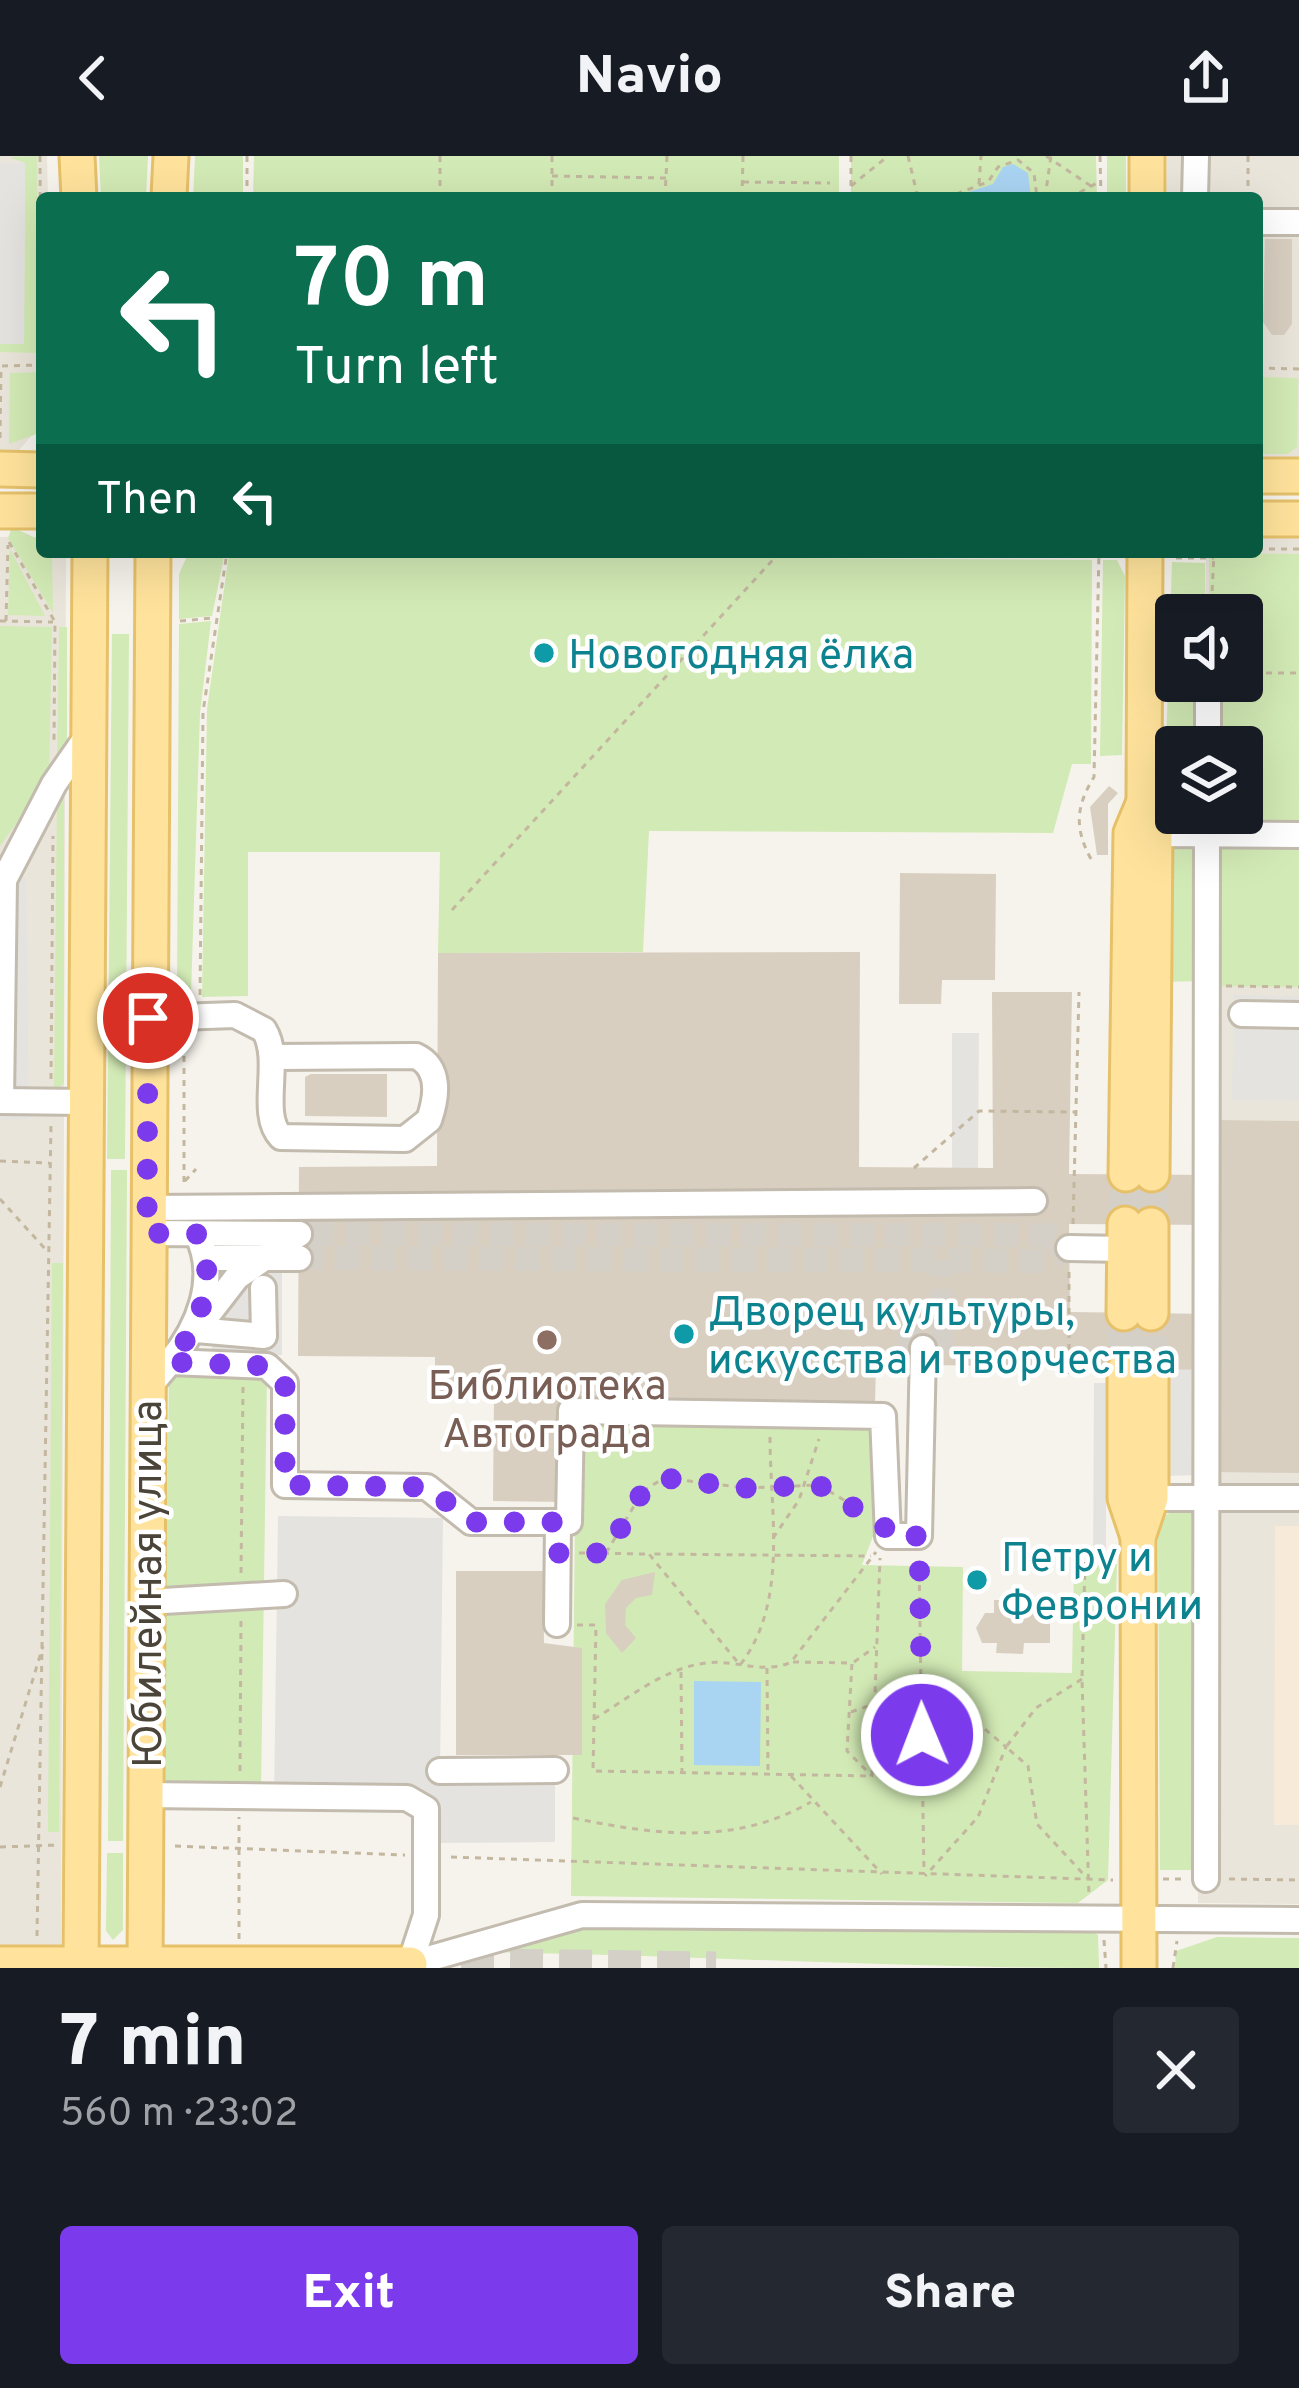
<!DOCTYPE html>
<meta charset="utf-8">
<style>
:root{--surface:#171b24;--page:#242831;--text:#f1f3f6;--muted:#9ea1a6;--accent:#7c3aed}
body{margin:0;font-family:Overpass,sans-serif;background:var(--page);color:var(--text);height:100vh;display:flex;flex-direction:column;font-size:45px;white-space:nowrap}
*{box-sizing:border-box;margin:0}
p{font-size:39px;color:var(--muted)}
.icon{flex:none;width:66px;height:66px;fill:none;stroke:currentColor;stroke-width:2;stroke-linecap:round;stroke-linejoin:round}
.map{position:relative;height:1812px;overflow:hidden}
.side{display:flex;flex-direction:column;background:var(--surface);flex:1}
.side>*{flex:none}
.guide{position:absolute;left:36px;top:36px;width:1227px;height:366px;border-radius:12px;box-shadow:0 12px 48px #0002;background:#0b6e4f;color:#fff;overflow:hidden}
.controls{position:absolute;left:1155px;top:438px;display:grid;gap:24px}
.controls a{display:grid;place-items:center;width:108px;height:108px;border-radius:12px;background:var(--surface);box-shadow:0 12px 48px #0002;font-size:60px}
.pin{position:absolute;display:grid;place-items:center;width:102px;height:102px;color:#fff;margin:-51px;border:6px solid #fff;border-radius:50%;box-shadow:0 3px 12px #0007}
.me{position:absolute;width:132px;margin:-66px;rotate:359deg;stroke-linejoin:round;filter:drop-shadow(0 0 9px #0008)}
.turn{display:flex;align-items:center;gap:42px;height:252px;padding:0 60px;font-size:54px}
.turn .icon{width:156px;height:156px;stroke-width:2.5}
.turn b{display:block;font-size:84px;line-height:102px}
.then{display:flex;align-items:center;height:114px;padding:0 60px;background:#0003;gap:24px;font-size:45px}
.round{display:grid;place-items:center;flex:none;width:126px;height:126px;border-radius:12px;background:var(--page)}
.headline{display:flex;align-items:center;justify-content:space-between;height:204px;padding:0 60px}
h1{font-size:72px;font-weight:800;line-height:90px}
.primary-button{display:flex;gap:24px;margin-top:auto;padding:24px 60px}
.primary-button a{flex:1;height:138px;border-radius:12px;background:var(--accent);color:#fff;font-size:48px;font-weight:800;line-height:138px;text-align:center}
.primary-button a+a{background:var(--page);color:var(--text)}
header{display:flex;justify-content:space-between;align-items:center;height:156px;padding:0 60px;background:var(--surface);font-size:54px;font-weight:800}
.map>svg:first-child{display:block}
.residential{fill:#eae5da}
.commercial{fill:#f7ead8}
.green{fill:#d2eab5}
.parking{fill:#e5e3e0}
.water{fill:#a9d4f2}
.building{fill:#d8cfc1;fill-rule:evenodd}
.lines{fill:none;stroke-linecap:round;stroke-linejoin:round}
.minor-tunnel{stroke:#d4d0c8;stroke-width:24;stroke-dasharray:24 12;stroke-linecap:butt}
.major-tunnel{stroke:#d4d0c8;stroke-width:33;stroke-dasharray:33 16;stroke-linecap:butt}
.minor-casing{stroke:#c2bbae;stroke-width:30}
.major-casing{stroke:#e6c16a;stroke-width:39}
.path{stroke:#c4b79f;stroke-width:3;stroke-dasharray:6 6;stroke-linecap:butt}
.minor{stroke:#fff;stroke-width:24}
.major{stroke:#ffe39c;stroke-width:33}
.route{stroke:#7c3aed;stroke-width:21;stroke-dasharray:0 37.8}
.culture-dot{fill:#0f9aa8;stroke:#fff;stroke-width:4.5}
.education-dot{fill:#8d6e63;stroke:#fff;stroke-width:4.5}
.labels{text-anchor:middle;stroke-width:9;stroke-linejoin:round;paint-order:stroke}
.culture-label{font-size:42px;fill:#0d838f;stroke:#fff;text-anchor:start}
.education-label{font-size:42px;fill:#785e54;stroke:#fff}
.street-label{font-size:42px;fill:#4b4439;stroke:#fff}
</style>
<header><svg class="icon" aria-label="back" viewBox="0 0 24 24"><path d="M15 5l-7 7 7 7"/></svg>Navio<svg class="icon" aria-label="share" viewBox="0 0 24 24"><path d="M12 15V3M7 8l5-5 5 5M5 13v7h14v-7"/></svg></header>
<div class="map">
<svg width="1299" height="1812" viewBox="0 0 1299 1812">
<rect width="100%" height="100%" fill="#f6f3ec"/>
<!-- residential -->
<g class="residential">
<path d="M0 0H47L48 42H42V267L16 298H0Z"/>
<path d="M1167 0H1299V301H1257V42H1167Z"/>
<path d="M1257 378 1299 379V1748L1198 1747 1202 848 1242 657V459H1205L1206 396H1257Z"/>
<path d="M0 381H42V396H66L61 1794 0 1792Z"/>
</g>
<!-- commercial -->
<path class="commercial" d="M1275 1370H1299V1669H1274Z"/>
<!-- green -->
<g class="green">
<path d="M37 0V197L0 196V188L24 187 25 7 9 1Z"/>
<path d="M99 0H148L146 42H101Z"/>
<path d="M195 0H243V42H193Z"/>
<path d="M254 0H839V42H253Z"/>
<path d="M851 0H1096L1097 42H851Z"/>
<rect x="1107" y="0" width="19" height="42"/>
<path d="M42 216V276L9 288 10 217Z"/>
<path d="M1262 221 1298 222 1297 291 1288 298H1261Z"/>
<path d="M12 371 42 385V396H52L53 457 8 382Z"/>
<path d="M10 393 45 460 8 459Z"/>
<path d="M189 396H225L212 460 179 463V418Z"/>
<path d="M1209 397 1299 398V831L1206 830 1207 657H1242V591H1208V525H1242V459H1209Z"/>
<path d="M229 398 1092 404 1091 608H1072L1053 677 649 675 643 796 438 797 440 696H248V840L202 841 207 553Z"/>
<path d="M1103 404H1117L1125 420 1122 599 1100 600Z"/>
<path d="M1172 406 1205 407V459H1176V525H1204L1203 591H1176V657H1202V663L1174 660 1164 650Z"/>
<path d="M211 465 200 557 191 837 177 838 179 468Z"/>
<path d="M0 470 52 471 49 621 0 690Z"/>
<path d="M59 471H67V585L57 607Z"/>
<path d="M112 478H129L125 1003H107Z"/>
<path d="M64 630V927L54 937 57 640Z"/>
<path d="M1202 682 1201 825 1162 826 1170 688Z"/>
<path d="M111 1014H127L123 1685H108Z"/>
<path d="M52 1107H63L59 1676H48Z"/>
<path d="M169 1219 267 1220 261 1634 163 1633Z"/>
<path d="M576 1263 875 1269V1375L862 1409 963 1411 962 1515 1072 1517 1074 1407 1117 1408 1108 1724 1078 1747 571 1740Z"/>
<path d="M1180 1351 1195 1354 1198 1714H1160L1158 1376 1166 1359Z"/>
<path d="M107 1697H123V1774L113 1784 106 1775Z"/>
<path d="M602 1769 1086 1771 1098 1779 1099 1812C893 1812 688 1799 481 1796Z"/>
<path d="M1217 1781 1299 1782V1812H1175L1176 1795Z"/>
</g>
<!-- parking -->
<g class="parking">
<path d="M0 7H25L24 188H0Z"/>
<path d="M26 722 29 963 0 964V724Z"/>
<path d="M1234 839 1299 840V945L1232 944Z"/>
<path d="M952 877H979L978 1012 952 1013Z"/>
<path d="M282 1107V1199H211L218 1159 256 1116Z"/>
<path d="M1200 1189V1319L1163 1320V1190Z"/>
<path d="M1094 1227H1106V1404H1093Z"/>
<path d="M278 1360 443 1362 440 1614H555V1686L440 1687 439 1647 274 1645Z"/>
</g>
<!-- water -->
<g class="water">
<path d="M1013 8 1028 17 1031 42H950L993 28 1003 11Z"/>
<path d="M694 1525 761 1526 760 1610 694 1609Z"/>
</g>
<!-- building -->
<g class="building">
<path d="M1265 83H1292V168L1284 179H1272L1263 166Z"/>
<path d="M1109 630 1118 637 1108 648V699H1097L1090 651Z"/>
<path d="M900 717 996 718 995 824H942L941 848H899Z"/>
<path d="M860 796 859 1011 993 1012 992 836H1072L1069 1018 1215 1019 1216 964 1299 965V1317L1210 1316 1212 1214 876 1208 875 1248 566 1246 565 1346 493 1345 494 1237H435V1201L298 1200 299 1011 437 1010 438 797ZM1069 1068 1214 1069 1213 1158 1070 1156Z"/>
<path d="M311 918H387V961L305 960V921Z"/>
<path d="M456 1415H543L544 1487 582 1492V1599H456Z"/>
<path d="M655 1416 652 1439 636 1442 626 1452 625 1469 636 1482 622 1497 606 1477 605 1448 622 1424Z"/>
<path d="M994 1444H1024V1457L1050 1458V1487H1024L1023 1498 996 1497 997 1487H982L976 1472 985 1457H994Z"/>
</g>
<g class="lines">
<!-- minor-tunnel -->
<g class="minor-tunnel">
<path d="M299 1102 1047 1105 1069 1092 1047 1079 299 1078"/>
<path d="M897 1185H941L942 1104"/>
</g>
<!-- major-tunnel -->
<g class="major-tunnel">
<path d="M1125 1068 1126 1018"/>
<path d="M1151 1069 1152 1018"/>
<path d="M1124 1157 1125 1213"/>
<path d="M1151 1213V1157"/>
<path d="M412 1808 716 1812"/>
</g>
<!-- minor casing -->
<g class="minor-casing">
<g id="minor">
<path d="M1195 42 1196 0"/>
<path d="M1257 66H1299"/>
<path d="M1208 591V525"/>
<path d="M1155 678 1299 679"/>
<path d="M1242 858 1299 859"/>
<path d="M149 862 235 859 264 874C283 905 258 957 281 981L405 983 429 964C437 941 441 912 416 900L275 901"/>
<path d="M0 945 85 946"/>
<path d="M1 945 4 724 54 628 88 579"/>
<path d="M147 1052 1034 1045"/>
<path d="M147 1077 299 1078"/>
<path d="M1069 1092 1125 1093"/>
<path d="M209 1102H299"/>
<path d="M196 1174 237 1121 299 1078"/>
<path d="M196 1174 264 1180 263 1132"/>
<path d="M170 1206C199 1171 219 1122 197 1078"/>
<path d="M146 1234 170 1206 267 1210 285 1227V1329L427 1331 471 1366H569L571 1255 883 1260 888 1380H919L923 1192"/>
<path d="M1151 1342H1299"/>
<path d="M146 1446 284 1438"/>
<path d="M557 1468 558 1366"/>
<path d="M440 1615 555 1614"/>
<path d="M145 1639 407 1642 426 1653V1759L410 1808"/>
<path d="M1206 1723 1207 657"/>
<path d="M410 1808 582 1759 1299 1764"/>
</g>
</g>
<!-- major casing -->
<g class="major-casing">
<g id="major">
<path d="M77 0 79 42"/>
<path d="M169 42 171 0"/>
<path d="M1147 42V0"/>
<path d="M0 313 42 314"/>
<path d="M1257 320H1299"/>
<path d="M0 355H42"/>
<path d="M1257 363H1299"/>
<path d="M1145 396 1144 646 1155 678 1152 1018"/>
<path d="M1126 1018 1131 677 1144 646"/>
<path d="M1124 1157 1125 1068"/>
<path d="M1151 1157V1069"/>
<path d="M1125 1213V1342L1138 1381"/>
<path d="M0 1808H410"/>
<path d="M81 1812 90 396"/>
<path d="M145 1812 153 396"/>
<path d="M1139 1812 1138 1381 1151 1342V1213"/>
</g>
</g>
<!-- path -->
<g class="path">
<path d="M40 0 41 209"/>
<path d="M552 0V42"/>
<path d="M851 0V42"/>
<path d="M908 0 918 42"/>
<path d="M1046 0 1091 30"/>
<path d="M1100 0 1101 42"/>
<path d="M552 20 666 22"/>
<path d="M743 26 830 27"/>
<path d="M979 28 981 0"/>
<path d="M851 30 888 0"/>
<path d="M247 42V0"/>
<path d="M440 42V0"/>
<path d="M665 42 667 0"/>
<path d="M742 42 743 0"/>
<path d="M945 42 988 26 998 11 1018 4 1034 17 1037 42"/>
<path d="M1045 42 1051 0"/>
<path d="M1069 42 1099 26"/>
<path d="M1248 42V0"/>
<path d="M2 210 40 209"/>
<path d="M1257 212 1299 213"/>
<path d="M0 282 1 210"/>
<path d="M9 386 55 466 54 587"/>
<path d="M1257 393H1299"/>
<path d="M1176 402H1214"/>
<path d="M1211 459 1214 396"/>
<path d="M0 465 53 466"/>
<path d="M6 465 8 389"/>
<path d="M180 465 213 462"/>
<path d="M1242 517H1299"/>
<path d="M1091 703C1074 672 1076 650 1094 621L1099 396"/>
<path d="M452 754 780 396"/>
<path d="M1226 830 1299 831"/>
<path d="M200 839 203 556 227 396"/>
<path d="M51 923 53 680"/>
<path d="M0 1005 49 1007"/>
<path d="M914 1012 979 955 1076 956"/>
<path d="M185 1025 196 1013"/>
<path d="M184 1026V884"/>
<path d="M0 1043 47 1095"/>
<path d="M1073 1068 1079 836"/>
<path d="M1069 1218V1113"/>
<path d="M770 1281C770 1357 789 1446 740 1509L649 1398 871 1400"/>
<path d="M773 1382 799 1344 819 1283"/>
<path d="M579 1397 647 1398"/>
<path d="M606 1397 643 1335 664 1322 747 1332 819 1329 862 1355"/>
<path d="M919 1405 924 1719"/>
<path d="M1085 1406 1082 1523 1089 1740"/>
<path d="M241 1417 243 1229"/>
<path d="M577 1469H596L593 1615 872 1620 880 1402"/>
<path d="M793 1506 852 1507 847 1595 872 1620"/>
<path d="M854 1506 875 1491"/>
<path d="M767 1512 768 1617"/>
<path d="M681 1516 682 1615"/>
<path d="M1082 1523 1036 1552 1006 1591 1028 1610 1037 1668 1087 1722"/>
<path d="M925 1534 966 1557 1006 1591 978 1661 925 1720"/>
<path d="M851 1556 874 1548"/>
<path d="M594 1563C629 1542 664 1512 706 1507 734 1503 765 1519 791 1506L876 1396"/>
<path d="M240 1615 241 1463"/>
<path d="M791 1620 882 1718"/>
<path d="M0 1631 43 1490"/>
<path d="M573 1662C656 1679 734 1690 811 1646"/>
<path d="M175 1690 405 1699"/>
<path d="M0 1691 58 1689"/>
<path d="M451 1701 1113 1724"/>
<path d="M1163 1723H1183"/>
<path d="M1229 1723 1299 1724"/>
<path d="M37 1780 51 968"/>
<path d="M239 1783V1661"/>
<path d="M1104 1784 1106 1812"/>
<path d="M1173 1812 1177 1785"/>
</g>
<!-- minor -->
<use href="#minor" class="minor"/>
<!-- major -->
<use href="#major" class="major"/>
</g>
<g class="lines">
<!-- route -->
<path class="route" d="M148 862 147 1077 197 1078C220 1122 199 1171 170 1206L267 1210 285 1227V1329L428 1331 471 1366H558V1397H606L643 1335 664 1322 746 1332 819 1329 887 1373 888 1380H919L922 1579"/>
</g>
<!-- markers -->
<g class="culture-dot">
<circle cx="544" cy="497" r="12"/>
<circle cx="684" cy="1178" r="12"/>
<circle cx="977" cy="1424" r="12"/>
</g>
<circle class="education-dot" cx="547" cy="1184" r="12"/>
<g class="labels">
<!-- culture labels -->
<g class="culture-label">
<text x="568" y="512">Новогодняя ёлка</text>
<text x="708" y="1169">Дворец культуры,<tspan x="708" dy="48">искусства и творчества</tspan></text>
<text x="1001" y="1415">Петру и<tspan x="1001" dy="48">Февронии</tspan></text>
</g>
<!-- education labels -->
<g class="education-label">
<text x="547" y="1243">Библиотека<tspan x="547" dy="48">Автограда</tspan></text>
</g>
<!-- street labels -->
<g class="street-label">
<text transform="translate(146 1428) rotate(-90)" y="15">Юбилейная улица</text>
</g>
</g>
</svg>
<div class="controls">
<a><svg class="icon" aria-label="sound" viewBox="0 0 24 24"><path d="M4 9h4l5-4v14l-5-4H4zM17 9q2 3 0 6"/></svg></a>
<a><svg class="icon" aria-label="layers" viewBox="0 0 24 24"><path d="M12 4l9 5-9 5-9-5zM3 14l9 5 9-5"/></svg></a>
</div>
<div class="pin" style="left:148px;top:862px;background:#d93025"><svg class="icon" aria-label="arrive" viewBox="0 0 24 24"><path d="M6 21V4h12l-3 4 3 4H6"/></svg></div>
<svg class="me" style="left:922px;top:1579px" viewBox="-20 -20 40 40"><circle r="17" fill="#7c3aed" stroke="#fff" stroke-width="3"/><path d="M0-11L8 9 0 5-8 9z" fill="#fff"/></svg>
<div class="guide">
<div class="turn"><svg class="icon" aria-label="left" viewBox="0 0 24 24"><path d="M17 20v-9H6M10 6l-5 5 5 5"/></svg><div><b>70 m</b>Turn left</div></div>
<div class="then">Then<svg class="icon" aria-label="left" viewBox="0 0 24 24"><path d="M17 20v-9H6M10 6l-5 5 5 5"/></svg></div>
</div>
</div>
<section class="side">
<div class="headline"><div><h1>7 min</h1><p>560 m · 23:02</p></div><a class="round"><svg class="icon" aria-label="close" viewBox="0 0 24 24"><path d="M6 6l12 12M18 6L6 18"/></svg></a></div>
<div class="primary-button"><a>Exit</a><a>Share</a></div>
</section>
